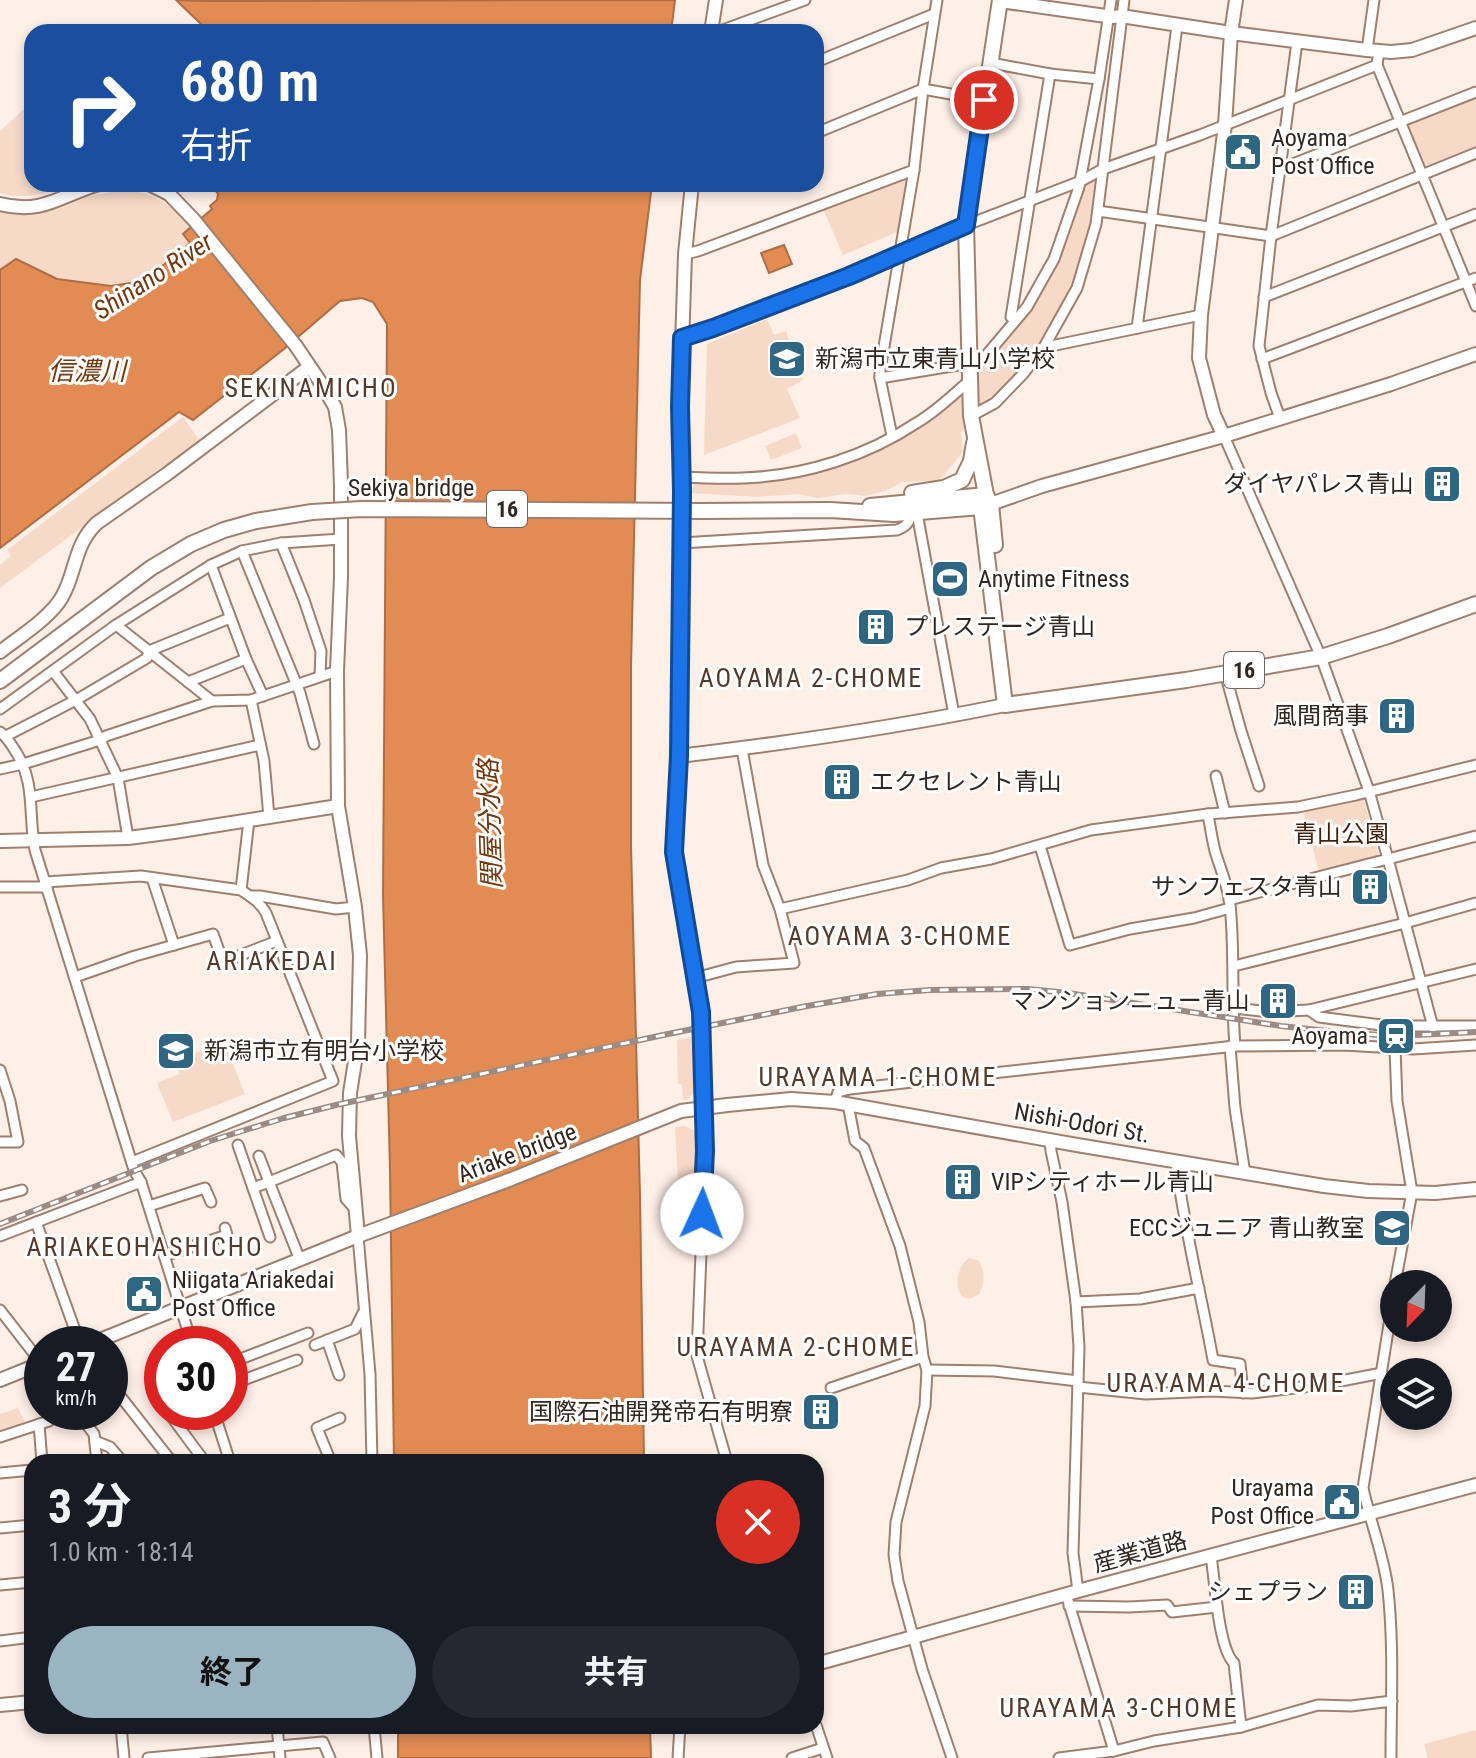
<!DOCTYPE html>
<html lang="ja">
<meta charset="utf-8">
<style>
:root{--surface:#171b24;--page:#242831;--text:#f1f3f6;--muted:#9ea1a6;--accent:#9ab4c1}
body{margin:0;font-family:"Roboto Condensed","Noto Sans JP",sans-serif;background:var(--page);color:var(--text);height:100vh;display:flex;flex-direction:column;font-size:30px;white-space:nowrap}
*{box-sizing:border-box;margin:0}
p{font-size:26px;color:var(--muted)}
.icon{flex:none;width:44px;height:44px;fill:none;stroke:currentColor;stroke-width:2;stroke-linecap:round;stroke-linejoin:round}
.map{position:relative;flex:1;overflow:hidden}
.details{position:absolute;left:24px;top:1454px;width:800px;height:280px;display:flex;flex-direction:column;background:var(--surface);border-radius:24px;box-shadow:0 4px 12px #0003}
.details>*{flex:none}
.hud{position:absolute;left:24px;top:24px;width:800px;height:168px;border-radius:24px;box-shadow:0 4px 12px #0003;background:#1a4fa0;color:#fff;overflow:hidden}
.needle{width:52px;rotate:203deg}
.buttons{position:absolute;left:1380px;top:1270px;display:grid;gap:16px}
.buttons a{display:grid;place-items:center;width:72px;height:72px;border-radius:50%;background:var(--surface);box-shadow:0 4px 12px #0003;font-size:40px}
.speed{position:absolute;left:24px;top:1326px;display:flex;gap:16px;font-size:40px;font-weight:700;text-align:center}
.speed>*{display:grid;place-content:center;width:104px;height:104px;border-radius:50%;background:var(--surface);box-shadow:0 4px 12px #0003;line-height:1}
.speed small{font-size:20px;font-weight:400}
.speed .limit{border:12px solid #d22;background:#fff;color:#111}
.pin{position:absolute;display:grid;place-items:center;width:68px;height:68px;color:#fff;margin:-34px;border:4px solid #fff;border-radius:50%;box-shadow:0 2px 8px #0007}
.me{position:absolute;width:88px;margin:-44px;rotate:2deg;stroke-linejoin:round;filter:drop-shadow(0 0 6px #0008)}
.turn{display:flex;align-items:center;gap:28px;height:168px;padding:0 24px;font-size:36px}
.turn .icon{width:104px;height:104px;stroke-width:2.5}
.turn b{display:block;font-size:56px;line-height:68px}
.round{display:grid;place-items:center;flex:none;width:84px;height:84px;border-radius:42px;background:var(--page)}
.headline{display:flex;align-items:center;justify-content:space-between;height:136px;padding:0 24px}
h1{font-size:48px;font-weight:700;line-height:60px}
.action{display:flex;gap:16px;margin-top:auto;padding:16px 24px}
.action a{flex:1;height:92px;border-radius:48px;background:var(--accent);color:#111;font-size:32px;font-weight:700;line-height:92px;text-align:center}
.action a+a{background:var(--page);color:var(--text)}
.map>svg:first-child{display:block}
.green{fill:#f7d9c8}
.water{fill:#e28c54;stroke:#ae6d44;stroke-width:2}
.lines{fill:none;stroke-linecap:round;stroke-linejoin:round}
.street-casing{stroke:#9f7f6d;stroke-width:13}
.secondary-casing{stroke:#9f7f6d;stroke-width:16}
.primary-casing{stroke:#9f7f6d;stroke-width:18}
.street{stroke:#fff;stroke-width:9}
.secondary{stroke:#fff;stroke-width:12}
.primary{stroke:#fff;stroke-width:14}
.rail-casing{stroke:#9a8c84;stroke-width:6}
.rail{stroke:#fff;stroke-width:3;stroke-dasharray:9;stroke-linecap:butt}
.secondary-bridge-casing{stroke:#9f7f6d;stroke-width:16;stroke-linecap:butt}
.primary-bridge-casing{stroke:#9f7f6d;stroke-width:18;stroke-linecap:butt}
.secondary-bridge{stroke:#fff;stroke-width:12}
.primary-bridge{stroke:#fff;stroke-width:14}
.route-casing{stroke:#114b97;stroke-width:20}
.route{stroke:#1a73e8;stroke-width:14}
.labels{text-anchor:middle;stroke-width:6;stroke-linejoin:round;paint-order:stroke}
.shield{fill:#fff;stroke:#706762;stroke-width:2}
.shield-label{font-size:22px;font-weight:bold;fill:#33261f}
.poi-label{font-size:24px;fill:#33261f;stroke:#fff;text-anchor:end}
.street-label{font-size:24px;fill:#33261f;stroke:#fff}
.park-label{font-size:24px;fill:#432109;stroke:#fff}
.water-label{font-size:26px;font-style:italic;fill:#723910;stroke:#fff}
.neighbourhood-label{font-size:26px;letter-spacing:2px;fill:#553a29;stroke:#fff}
</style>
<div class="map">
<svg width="1476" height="1758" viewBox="0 0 1476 1758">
<rect width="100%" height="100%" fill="#feefe7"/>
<!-- green -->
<g class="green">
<path d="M1476 97V149L1427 168 1421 166 1404 128 1407 124Z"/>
<path d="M32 102V184H69C47 193 23 201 0 193V131Z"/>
<path d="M908 177 897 232 843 255 823 209Z"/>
<path d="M1099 180 1091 236 1066 301 1052 328 1030 359 996 398 961 432 963 452 939 481 902 482 885 491 865 496 846 494 817 498 799 494 756 497 691 493 695 480 743 479 847 459 956 396 1037 293 1082 184Z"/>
<path d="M131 190C162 197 170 205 190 228L184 234 190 243 144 281 111 286 57 279 16 259 0 270V210C18 214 39 214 57 209 67 206 77 201 87 197 101 193 116 191 131 190Z"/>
<path d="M767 319 774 335 786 331 803 380 787 389 800 418 704 455 707 344Z"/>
<path d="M183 417 199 440 0 588V565L11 556 7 550Z"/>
<path d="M796 433 802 448 771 460 765 446Z"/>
<path d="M1363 796 1378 854 1377 858 1319 872 1304 814 1306 810Z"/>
<path d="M691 1037 695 1091 687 1100H683L682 1085 678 1083 677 1040Z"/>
<path d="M224 1042 245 1094 173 1122 157 1083 180 1074 175 1061Z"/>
<path d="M685 1126 697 1132 698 1201 689 1216 678 1181 675 1127Z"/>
<path d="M969 1258 978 1260C985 1270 985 1284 979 1294 954 1312 951 1270 969 1258Z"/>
<path d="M18 1408 26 1423 0 1433V1414Z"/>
<path d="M1476 1730V1758H1428L1424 1744Z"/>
</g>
<!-- water -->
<g class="water">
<path d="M176 0 204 1 675 0 671 32H202V25Z"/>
<path d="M210 184H652L640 280 631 667V846L640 1196 644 1462H394L390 1169 383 895 387 324 373 302 362 298 340 301 284 349 193 420 179 412 0 548V270L16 259 57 279 111 286 144 281 190 243 183 234 212 209 210 206 217 200 218 194Z"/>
<path d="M784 245 792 264 769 273 761 253Z"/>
<path d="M398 1726H650L651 1758H398Z"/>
</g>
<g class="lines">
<!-- street casing -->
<g class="street-casing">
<g id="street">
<path d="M717 32 805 0"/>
<path d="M1367 50 1374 0"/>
<path d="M1379 51 1377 65 1476 306"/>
<path d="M816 62 934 14"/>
<path d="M991 63 1050 74 1099 79"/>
<path d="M816 133 923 89 984 100"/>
<path d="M1280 169 1476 92"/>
<path d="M1098 211 1271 236 1476 153"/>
<path d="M685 254 698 251 914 170"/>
<path d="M1264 297 1476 214"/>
<path d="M1015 321 1011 317 1050 74"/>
<path d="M1137 328 1177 26"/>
<path d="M682 338 713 328 849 276 951 231 1081 181 1103 169 1200 135 1377 65"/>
<path d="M1047 343 1051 346 1201 315"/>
<path d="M1262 359 1476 278"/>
<path d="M880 378 970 363 984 358 1027 307 1054 259 1079 187 1099 79 1111 0"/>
<path d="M971 416 995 403 1023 374 1044 347 1077 288 1096 224 1124 0"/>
<path d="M1280 418 1271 393 1259 346 1271 236 1297 42"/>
<path d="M892 436 880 378V370L914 170 923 89 937 0"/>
<path d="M1224 436 1321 657 1369 791 1388 859 1229 900"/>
<path d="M681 477C702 478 723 479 743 478 805 476 867 456 918 422 938 410 954 394 971 379"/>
<path d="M917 513 954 715"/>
<path d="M281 543 341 539"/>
<path d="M681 543 897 530C907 526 909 523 911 513"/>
<path d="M242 551 300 693 314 744"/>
<path d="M211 565 246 659 263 696"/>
<path d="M116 625 212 701"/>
<path d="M53 671 90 719 118 778 128 838"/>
<path d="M1225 673 1241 731 1259 786"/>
<path d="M188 682 246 659"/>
<path d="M251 700 264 761 269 817"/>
<path d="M0 709 116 625 211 565 242 551 281 543 304 600 321 651 320 676"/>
<path d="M0 732C7 737 11 744 16 752 36 783 28 815 35 850L134 1170 141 1182 192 1344"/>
<path d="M6 736 76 700 147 658 149 651 230 618"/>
<path d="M0 769 23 764 100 740 106 736 212 701 251 700 337 671"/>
<path d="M1216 776 1225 813"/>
<path d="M31 797 260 745"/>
<path d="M1208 814C1210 826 1212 839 1215 851 1220 868 1228 886 1230 904 1235 951 1231 999 1235 1046"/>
<path d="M1040 846 1070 945 1130 929 1194 918 1230 908"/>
<path d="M152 878 174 945"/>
<path d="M45 882 141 876 241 890C251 897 260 902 266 913L333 1081 132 1162"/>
<path d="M0 887H47"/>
<path d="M241 890 249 820"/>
<path d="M252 896H260L336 909 355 907"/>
<path d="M780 909 908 880 941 868 991 859 1091 830 1208 814 1298 807 1356 795 1476 765"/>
<path d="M1234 966 1405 923 1476 903"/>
<path d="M75 977 135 956 213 934 223 962 277 941"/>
<path d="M695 978 736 967 794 963 780 909 763 865 742 749"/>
<path d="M1234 1008 1270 1012 1309 1010 1476 969"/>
<path d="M1309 1010 1319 1017 1389 1026H1476"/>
<path d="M1433 1027 1388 859 1476 836"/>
<path d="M1230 1046 1235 1108 1245 1174"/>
<path d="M0 1070 10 1101 18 1142H0"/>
<path d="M835 1102 838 1092 850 1089 1235 1046 1344 1045 1413 1049 1476 1045"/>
<path d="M848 1104 855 1141 864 1148 900 1246 919 1322 923 1357 927 1370 925 1406 896 1522 894 1555 898 1581 922 1669 952 1758"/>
<path d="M702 1109 705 1151 697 1356 727 1462"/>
<path d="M1050 1140 1051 1151 1062 1202 1076 1302 1079 1347 1073 1553 1078 1591"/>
<path d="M238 1145 270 1237"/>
<path d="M1176 1162C1184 1229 1201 1293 1213 1360L1240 1364 1243 1393"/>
<path d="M253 1188 269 1182 259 1156"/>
<path d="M0 1196 22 1190"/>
<path d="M149 1206 205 1188 211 1202"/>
<path d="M36 1222 80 1344"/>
<path d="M0 1236 141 1182"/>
<path d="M358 1236 370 1374 372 1462"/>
<path d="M164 1256 227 1235 225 1228"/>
<path d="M300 1260 269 1182 336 1155 342 1162 346 1199 355 1209"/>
<path d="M1395 1284 1412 1192 1397 1101 1395 1048"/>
<path d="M1076 1302 1140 1299 1199 1288"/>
<path d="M0 1310 42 1364"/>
<path d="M327 1340 339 1375"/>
<path d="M315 1345 355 1329 363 1313"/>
<path d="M230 1363 308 1333"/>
<path d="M927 1370 994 1371 1078 1381"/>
<path d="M110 1383 172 1462"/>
<path d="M230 1385 297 1360"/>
<path d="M1078 1387 1146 1394 1212 1391 1252 1393 1320 1385 1382 1373"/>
<path d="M831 1388 923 1357"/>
<path d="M162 1390 157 1392 156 1396 162 1404"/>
<path d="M77 1412 94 1434 97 1462"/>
<path d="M168 1412 205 1462"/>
<path d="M214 1412 230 1462"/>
<path d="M39 1424 42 1462"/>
<path d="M0 1437 49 1421 62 1412"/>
<path d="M95 1441 110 1447 123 1462"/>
<path d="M331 1462 317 1428 340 1418"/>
<path d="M0 1473 32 1470"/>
<path d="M0 1528 32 1525"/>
<path d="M1211 1556C1215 1580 1218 1648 1234 1663L1241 1727"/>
<path d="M0 1585 32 1582"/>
<path d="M1066 1594 1114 1751"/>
<path d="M1069 1606 1129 1607 1167 1605 1172 1612 1217 1607"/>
<path d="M0 1641 32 1637"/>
<path d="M816 1725 827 1758"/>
<path d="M121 1726 124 1758"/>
<path d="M277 1726 280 1758"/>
<path d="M374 1726 377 1758"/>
<path d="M148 1758 323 1742 330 1758"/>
<path d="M678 1758 680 1726"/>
<path d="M792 1758 823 1748"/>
<path d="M1059 1758 1114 1751 1154 1741 1241 1727 1318 1705 1351 1706 1392 1701"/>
<path d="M1391 1758C1391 1702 1394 1646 1388 1590 1384 1555 1370 1522 1363 1488L1394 1293"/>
</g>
</g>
<!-- secondary casing -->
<g class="secondary-casing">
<g id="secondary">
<path d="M1000 1 1113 17 1121 16 1231 33 1367 50 1391 52 1412 50 1476 28"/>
<path d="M711 32 716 0"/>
<path d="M149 184 169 194 194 220 296 346 321 383 335 407 339 430 341 485V577L337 671 338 806 355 907 360 955 358 1042 350 1093 349 1136 358 1236"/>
<path d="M692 184 685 254 680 407 682 491 679 756 674 829 677 874 701 1012"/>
<path d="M0 204C43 215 61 195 99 184"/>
<path d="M1224 436 1214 415 1199 358 1201 315 1225 125 1231 33 1236 0"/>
<path d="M982 507 1042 486 1224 436 1391 384 1476 354"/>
<path d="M0 652C19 637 50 618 62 597 76 573 74 544 97 523L167 474 309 367"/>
<path d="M679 756C788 743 897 727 1005 705"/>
<path d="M0 841 128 838 174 832 338 806"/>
<path d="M702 1109V1049"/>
<path d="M90 1344 358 1236 509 1180 681 1111 727 1105 791 1099 835 1102 1077 1145 1324 1186 1368 1191 1435 1193 1476 1189"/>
<path d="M0 1380 42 1363"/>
<path d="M816 1664 1078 1591 1476 1485"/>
<path d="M0 1705 32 1702"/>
</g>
</g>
<!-- primary casing -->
<g class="primary-casing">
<g id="primary">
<path d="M1000 0 966 225 971 416 986 495 981 507 1005 705 1186 680 1321 657 1388 636 1476 604"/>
<path d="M912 493 944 488 962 480 971 461 974 443"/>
<path d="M986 495 991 504 995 545"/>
<path d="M870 506 986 495"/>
<path d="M702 511 830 510 894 514 981 507"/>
<path d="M0 681 151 568 191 544 224 530 256 521 312 512"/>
</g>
</g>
<!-- street -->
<use href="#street" class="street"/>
<!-- secondary -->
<use href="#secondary" class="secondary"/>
<!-- primary -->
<use href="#primary" class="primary"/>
<!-- rail casing -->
<g class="rail-casing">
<path id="rail" d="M0 1224 210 1141 284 1118 336 1105 668 1034 807 1006 877 994 930 990 1028 989 1068 993 1281 1026 1337 1032 1396 1036 1476 1032"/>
</g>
<!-- rail -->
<use href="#rail" class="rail"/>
<!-- secondary-bridge casing -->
<g class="secondary-bridge-casing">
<path id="secondary-bridge" d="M701 1012 702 1049"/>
</g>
<!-- primary-bridge casing -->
<g class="primary-bridge-casing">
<path id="primary-bridge" d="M312 512 362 509 702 511"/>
</g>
<!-- secondary-bridge -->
<use href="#secondary-bridge" class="secondary-bridge"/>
<!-- primary-bridge -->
<use href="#primary-bridge" class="primary-bridge"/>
</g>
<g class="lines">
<!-- route casing -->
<g class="route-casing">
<path id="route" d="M702 1214 705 1151 701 1012 674 852 679 756 682 491 680 407 682 338 713 328 849 276 966 225 984 100"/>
</g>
<!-- route -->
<use href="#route" class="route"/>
</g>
<!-- icons -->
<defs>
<g id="civic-square" transform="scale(2)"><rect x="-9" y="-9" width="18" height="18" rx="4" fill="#2f6681" stroke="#fff"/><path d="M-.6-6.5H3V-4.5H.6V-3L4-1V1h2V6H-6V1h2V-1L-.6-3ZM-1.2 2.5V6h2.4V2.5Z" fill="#fff"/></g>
<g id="school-square" transform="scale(2)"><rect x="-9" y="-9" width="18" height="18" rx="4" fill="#2f6681" stroke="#fff"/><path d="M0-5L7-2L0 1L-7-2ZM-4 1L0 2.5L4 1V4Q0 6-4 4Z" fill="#fff"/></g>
<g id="building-square" transform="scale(2)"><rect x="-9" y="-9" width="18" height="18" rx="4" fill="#2f6681" stroke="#fff"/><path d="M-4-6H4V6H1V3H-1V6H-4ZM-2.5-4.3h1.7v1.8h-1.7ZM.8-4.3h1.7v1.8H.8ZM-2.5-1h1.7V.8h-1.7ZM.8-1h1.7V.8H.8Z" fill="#fff"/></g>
<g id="stadium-square" transform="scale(2)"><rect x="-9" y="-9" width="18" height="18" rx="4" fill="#2f6681" stroke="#fff"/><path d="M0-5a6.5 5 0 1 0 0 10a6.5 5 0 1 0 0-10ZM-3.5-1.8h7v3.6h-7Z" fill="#fff"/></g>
<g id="station-square" transform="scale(2)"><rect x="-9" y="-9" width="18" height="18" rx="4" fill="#2f6681" stroke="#fff"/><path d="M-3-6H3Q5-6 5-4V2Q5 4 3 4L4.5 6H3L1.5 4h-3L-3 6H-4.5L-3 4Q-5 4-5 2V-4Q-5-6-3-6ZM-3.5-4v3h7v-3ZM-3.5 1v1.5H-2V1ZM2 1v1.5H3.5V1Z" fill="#fff"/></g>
<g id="university-square" transform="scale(2)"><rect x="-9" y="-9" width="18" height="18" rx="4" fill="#2f6681" stroke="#fff"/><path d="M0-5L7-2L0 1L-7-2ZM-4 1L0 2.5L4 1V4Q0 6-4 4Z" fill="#fff"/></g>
</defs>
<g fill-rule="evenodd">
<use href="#civic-square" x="1243" y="152"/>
<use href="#school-square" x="787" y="359"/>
<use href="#building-square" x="1442" y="484"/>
<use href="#stadium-square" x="950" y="579"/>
<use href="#building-square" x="876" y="627"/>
<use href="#building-square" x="1397" y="716"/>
<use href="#building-square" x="842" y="782"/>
<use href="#building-square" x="1370" y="887"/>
<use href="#building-square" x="1278" y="1001"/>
<use href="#station-square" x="1396" y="1036"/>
<use href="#school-square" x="176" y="1051"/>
<use href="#building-square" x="963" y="1182"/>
<use href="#university-square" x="1392" y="1228"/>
<use href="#civic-square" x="144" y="1294"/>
<use href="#building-square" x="821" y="1412"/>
<use href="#civic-square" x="1342" y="1502"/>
<use href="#building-square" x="1356" y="1592"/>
</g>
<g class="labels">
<!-- shield labels -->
<g class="shield">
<rect x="487" y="491" width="40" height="36" rx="6"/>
<rect x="1224" y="652" width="40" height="36" rx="6"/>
</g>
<g class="shield-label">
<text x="507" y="517">16</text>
<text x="1244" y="678">16</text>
</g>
<!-- poi labels -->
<g class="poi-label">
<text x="1271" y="146" text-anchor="start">Aoyama<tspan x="1271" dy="28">Post Office</tspan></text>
<text x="815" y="367" text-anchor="start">新潟市立東青山小学校</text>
<text x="1414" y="492">ダイヤパレス青山</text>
<text x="978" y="587" text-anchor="start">Anytime Fitness</text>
<text x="904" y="635" text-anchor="start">プレステージ青山</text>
<text x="1369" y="724">風間商事</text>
<text x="870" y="790" text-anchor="start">エクセレント青山</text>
<text x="1342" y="895">サンフェスタ青山</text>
<text x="1250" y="1009">マンションニュー青山</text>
<text x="1368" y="1044">Aoyama</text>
<text x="204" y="1059" text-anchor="start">新潟市立有明台小学校</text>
<text x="991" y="1190" text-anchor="start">VIPシティホール青山</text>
<text x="1364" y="1236">ECCジュニア 青山教室</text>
<text x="172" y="1288" text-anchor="start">Niigata Ariakedai<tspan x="172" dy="28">Post Office</tspan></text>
<text x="793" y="1420">国際石油開発帝石有明寮</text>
<text x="1314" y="1496">Urayama<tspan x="1314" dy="28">Post Office</tspan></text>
<text x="1328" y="1600">シェプラン</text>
</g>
<!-- street labels -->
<g class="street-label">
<text x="411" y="496">Sekiya bridge</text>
<text transform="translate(1082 1123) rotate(10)" y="8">Nishi-Odori St.</text>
<text transform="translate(517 1153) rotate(-21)" y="8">Ariake bridge</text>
<text transform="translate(1140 1552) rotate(-15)" y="8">産業道路</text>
</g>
<!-- park labels -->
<g class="park-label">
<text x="1341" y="842">青山公園</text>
</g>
<!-- water labels -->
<g class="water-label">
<text transform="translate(153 276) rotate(-33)" y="9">Shinano River</text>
<text x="87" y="380">信濃川</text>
<text transform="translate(490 824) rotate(-92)" y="9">関屋分水路</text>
</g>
<!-- neighbourhood labels -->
<g class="neighbourhood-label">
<text x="311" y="397">SEKINAMICHO</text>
<text x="811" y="687">AOYAMA 2-CHOME</text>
<text x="900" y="945">AOYAMA 3-CHOME</text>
<text x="272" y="970">ARIAKEDAI</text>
<text x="878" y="1086">URAYAMA 1-CHOME</text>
<text x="145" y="1256">ARIAKEOHASHICHO</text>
<text x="796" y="1356">URAYAMA 2-CHOME</text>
<text x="1226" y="1392">URAYAMA 4-CHOME</text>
<text x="1119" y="1717">URAYAMA 3-CHOME</text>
</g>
</g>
</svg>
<div class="buttons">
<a><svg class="needle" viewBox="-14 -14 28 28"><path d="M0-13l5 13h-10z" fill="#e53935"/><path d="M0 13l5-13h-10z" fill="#9ea1a6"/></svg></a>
<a><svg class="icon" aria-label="layers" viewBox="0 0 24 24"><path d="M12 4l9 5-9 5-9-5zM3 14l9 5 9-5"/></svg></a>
</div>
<div class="speed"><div>27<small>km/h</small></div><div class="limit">30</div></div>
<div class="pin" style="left:984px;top:100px;background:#d93025"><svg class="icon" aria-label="arrive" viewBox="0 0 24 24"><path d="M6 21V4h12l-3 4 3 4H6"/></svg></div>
<svg class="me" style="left:702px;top:1214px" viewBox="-20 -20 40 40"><circle r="19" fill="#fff"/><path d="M0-13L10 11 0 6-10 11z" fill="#1a73e8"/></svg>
<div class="hud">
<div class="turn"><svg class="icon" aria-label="right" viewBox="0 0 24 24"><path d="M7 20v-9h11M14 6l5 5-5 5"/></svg><div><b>680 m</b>右折</div></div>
</div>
<section class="details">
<div class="headline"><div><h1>3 分</h1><p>1.0 km · 18:14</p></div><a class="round" style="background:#d93025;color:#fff"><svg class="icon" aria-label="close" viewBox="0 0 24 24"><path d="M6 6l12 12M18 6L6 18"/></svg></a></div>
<div class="action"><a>終了</a><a>共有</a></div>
</section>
</div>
